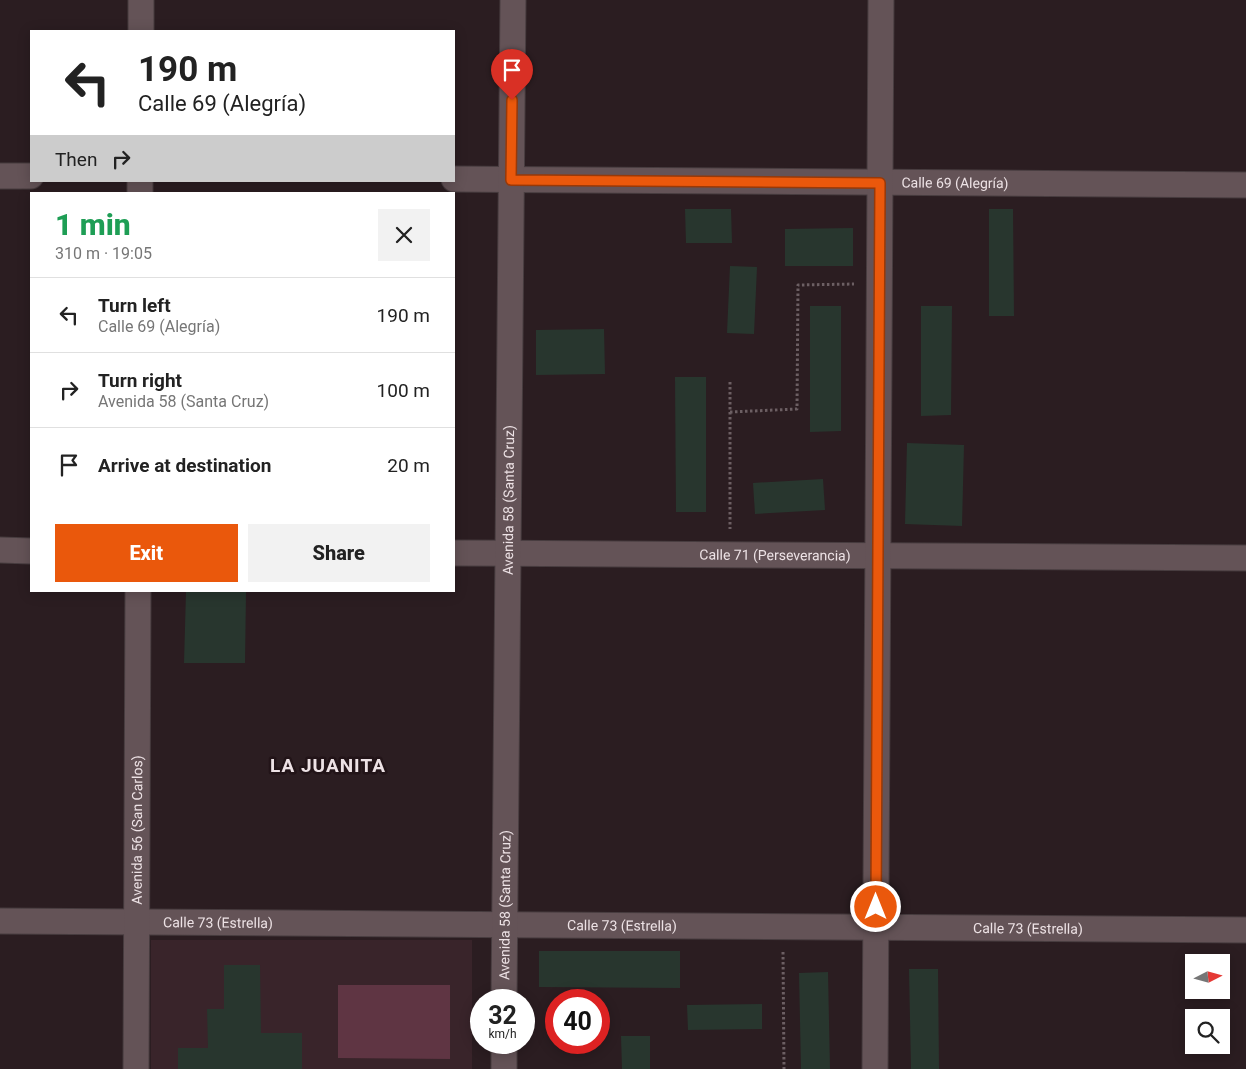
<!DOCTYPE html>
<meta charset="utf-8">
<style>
:root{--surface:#fff;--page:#f2f2f2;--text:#222;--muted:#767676;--line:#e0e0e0;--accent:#ea580c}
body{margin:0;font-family:Roboto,sans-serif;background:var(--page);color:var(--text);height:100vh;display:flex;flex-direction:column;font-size:19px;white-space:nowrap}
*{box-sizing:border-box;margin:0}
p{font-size:16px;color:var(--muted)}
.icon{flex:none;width:28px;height:28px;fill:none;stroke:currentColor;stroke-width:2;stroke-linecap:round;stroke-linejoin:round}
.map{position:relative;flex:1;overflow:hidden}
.sheet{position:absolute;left:30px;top:192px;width:425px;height:400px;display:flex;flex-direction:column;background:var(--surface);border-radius:0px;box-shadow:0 2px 12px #0003}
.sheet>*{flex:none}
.top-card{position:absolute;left:30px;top:30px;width:425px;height:152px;border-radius:0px;box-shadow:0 2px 12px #0003;background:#fff;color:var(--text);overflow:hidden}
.needle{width:32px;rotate:84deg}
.fabs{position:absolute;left:1185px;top:954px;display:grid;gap:10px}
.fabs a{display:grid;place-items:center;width:45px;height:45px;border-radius:0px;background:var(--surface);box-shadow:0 2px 12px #0003;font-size:25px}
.speed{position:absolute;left:470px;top:989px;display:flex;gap:10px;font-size:25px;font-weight:700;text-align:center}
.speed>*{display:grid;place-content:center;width:65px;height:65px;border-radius:50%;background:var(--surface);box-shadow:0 2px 12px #0003;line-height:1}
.speed small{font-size:12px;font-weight:400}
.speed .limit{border:8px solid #d22;background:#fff;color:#111}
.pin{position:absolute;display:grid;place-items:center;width:42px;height:42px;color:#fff;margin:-51px -21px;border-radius:50% 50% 50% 0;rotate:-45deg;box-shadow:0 0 5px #0007}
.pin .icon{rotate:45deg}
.me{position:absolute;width:55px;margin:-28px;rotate:0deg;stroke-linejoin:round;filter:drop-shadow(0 0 4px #0008)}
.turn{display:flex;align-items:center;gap:18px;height:105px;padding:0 25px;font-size:22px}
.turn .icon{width:65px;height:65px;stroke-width:2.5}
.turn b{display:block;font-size:35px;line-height:42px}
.then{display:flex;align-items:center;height:48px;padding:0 25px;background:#0003;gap:10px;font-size:19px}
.round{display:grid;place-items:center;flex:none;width:52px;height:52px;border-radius:0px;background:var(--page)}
.headline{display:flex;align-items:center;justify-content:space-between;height:85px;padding:0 25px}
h1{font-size:30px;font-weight:800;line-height:38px;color:#1e9e55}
.button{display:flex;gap:10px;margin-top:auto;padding:10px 25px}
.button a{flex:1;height:58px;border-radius:0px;background:var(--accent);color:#fff;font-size:20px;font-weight:800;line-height:58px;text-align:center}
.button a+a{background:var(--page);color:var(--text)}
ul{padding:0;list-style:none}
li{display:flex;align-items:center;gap:15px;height:75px;padding:0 25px;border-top:1px solid var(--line)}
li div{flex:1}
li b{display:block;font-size:19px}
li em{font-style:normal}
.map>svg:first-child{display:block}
.built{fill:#39242a}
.green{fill:#5f3543}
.building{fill:#28362e}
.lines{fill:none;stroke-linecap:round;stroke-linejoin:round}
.minor-casing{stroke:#473c3f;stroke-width:27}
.path{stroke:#6c5f63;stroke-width:3;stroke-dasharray:2.5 2.5;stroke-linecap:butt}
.minor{stroke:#645357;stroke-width:25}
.route-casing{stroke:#983908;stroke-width:12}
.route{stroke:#ea580c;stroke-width:9}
.labels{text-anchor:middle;stroke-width:5;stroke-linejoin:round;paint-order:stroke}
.street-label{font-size:14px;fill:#ede2e5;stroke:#221418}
.district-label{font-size:19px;font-weight:bold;letter-spacing:1px;fill:#ede2e5;stroke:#221418}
</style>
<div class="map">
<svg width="1246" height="1069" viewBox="0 0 1246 1069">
<rect width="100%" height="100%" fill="#2b1d21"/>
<!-- built -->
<rect class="built" x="151" y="940" width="321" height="129"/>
<!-- green -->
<path class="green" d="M338 985H450V1059L338 1058Z"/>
<!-- building -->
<g class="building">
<path d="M685 209H731L732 243H686Z"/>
<path d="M989 209H1013L1014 316H989Z"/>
<path d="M853 228V266H785V229Z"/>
<path d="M730 266 757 267 754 334 727 333Z"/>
<path d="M810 306H841V431L810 432Z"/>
<path d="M921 306H952L951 415 921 416Z"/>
<path d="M604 329 605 374 536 375V330Z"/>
<path d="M675 377H706V512H676Z"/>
<path d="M907 443 964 445 962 526 905 524Z"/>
<path d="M823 479 825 510 755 514 753 483Z"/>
<path d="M186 592H246L245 663H184Z"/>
<path d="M539 951H680V988L539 987Z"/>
<path d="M224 965H260L261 1033H302V1069H178V1048H208L207 1009H224Z"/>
<path d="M909 969H938L939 1069H911Z"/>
<path d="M828 972 830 1069H801L799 973Z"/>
<path d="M762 1004V1029L688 1030 687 1005Z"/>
<path d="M621 1036H650V1069H622Z"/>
</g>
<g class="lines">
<!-- minor casing -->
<g class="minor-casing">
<g id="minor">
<path d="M141 31V0"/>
<path d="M0 176H31"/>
<path id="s1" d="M454 179 1246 185"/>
<path d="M140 194V181"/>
<path d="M0 550 31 551"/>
<path id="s2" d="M454 553 1246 558"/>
<path id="s3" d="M0 921 1246 930"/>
<path id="s4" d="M504 1000 513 0"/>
<path id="s5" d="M136 1069 138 591"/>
<path d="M504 1069V1042"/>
<path d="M875 1069 881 0"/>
</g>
</g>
<!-- path -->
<g class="path">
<path d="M730 382V529"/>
<path d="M730 412 797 409 798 285 854 284"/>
<path d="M783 952 784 1069"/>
</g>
<!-- minor -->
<use href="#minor" class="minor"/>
</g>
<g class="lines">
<!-- route casing -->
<g class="route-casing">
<path id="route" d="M512 100 511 180 880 183 876 907"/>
</g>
<!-- route -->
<use href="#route" class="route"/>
</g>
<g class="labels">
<!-- street labels -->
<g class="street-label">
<text dy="5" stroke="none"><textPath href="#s1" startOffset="501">Calle 69 (Alegría)</textPath></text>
<text dy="5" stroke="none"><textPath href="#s4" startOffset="500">Avenida 58 (Santa Cruz)</textPath></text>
<text dy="5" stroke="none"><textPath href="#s2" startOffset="321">Calle 71 (Perseverancia)</textPath></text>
<text dy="5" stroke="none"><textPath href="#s5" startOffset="239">Avenida 56 (San Carlos)</textPath></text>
<text dy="5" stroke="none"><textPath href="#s4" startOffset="95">Avenida 58 (Santa Cruz)</textPath></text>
<text dy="5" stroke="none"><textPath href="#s3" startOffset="218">Calle 73 (Estrella)</textPath></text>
<text dy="5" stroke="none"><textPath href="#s3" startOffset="622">Calle 73 (Estrella)</textPath></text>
<text dy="5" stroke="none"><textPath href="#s3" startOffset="1028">Calle 73 (Estrella)</textPath></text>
</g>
<!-- district labels -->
<g class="district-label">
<text x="328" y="772">LA JUANITA</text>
</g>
</g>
</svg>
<div class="fabs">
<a><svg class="needle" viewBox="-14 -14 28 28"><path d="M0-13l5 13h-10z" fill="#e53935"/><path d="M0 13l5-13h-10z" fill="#767676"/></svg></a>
<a><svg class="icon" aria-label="search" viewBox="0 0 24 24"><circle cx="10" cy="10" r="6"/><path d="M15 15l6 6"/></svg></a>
</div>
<div class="speed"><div>32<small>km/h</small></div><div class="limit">40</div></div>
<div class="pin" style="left:512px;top:100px;background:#d93025"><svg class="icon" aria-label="arrive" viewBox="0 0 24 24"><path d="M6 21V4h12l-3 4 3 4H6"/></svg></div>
<svg class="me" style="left:876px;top:907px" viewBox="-20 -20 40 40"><circle r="17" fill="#ea580c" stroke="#fff" stroke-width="3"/><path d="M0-11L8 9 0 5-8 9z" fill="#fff"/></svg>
<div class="top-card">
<div class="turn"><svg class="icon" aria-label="left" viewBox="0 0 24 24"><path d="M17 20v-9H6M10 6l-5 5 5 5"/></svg><div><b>190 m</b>Calle 69 (Alegría)</div></div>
<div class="then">Then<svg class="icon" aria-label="right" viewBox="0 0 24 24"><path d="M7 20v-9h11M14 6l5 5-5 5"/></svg></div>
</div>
<section class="sheet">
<div class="headline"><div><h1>1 min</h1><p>310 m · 19:05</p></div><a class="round"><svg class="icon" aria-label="close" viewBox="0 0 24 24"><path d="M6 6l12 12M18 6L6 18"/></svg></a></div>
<ul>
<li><svg class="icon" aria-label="left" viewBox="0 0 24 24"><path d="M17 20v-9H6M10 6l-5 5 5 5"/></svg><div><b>Turn left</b><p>Calle 69 (Alegría)</p></div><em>190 m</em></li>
<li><svg class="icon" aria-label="right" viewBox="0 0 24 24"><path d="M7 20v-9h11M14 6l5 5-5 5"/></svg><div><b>Turn right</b><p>Avenida 58 (Santa Cruz)</p></div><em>100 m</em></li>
<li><svg class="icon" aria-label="arrive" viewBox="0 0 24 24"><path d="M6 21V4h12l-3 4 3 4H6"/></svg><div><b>Arrive at destination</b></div><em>20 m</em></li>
</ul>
<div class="button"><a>Exit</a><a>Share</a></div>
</section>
</div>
